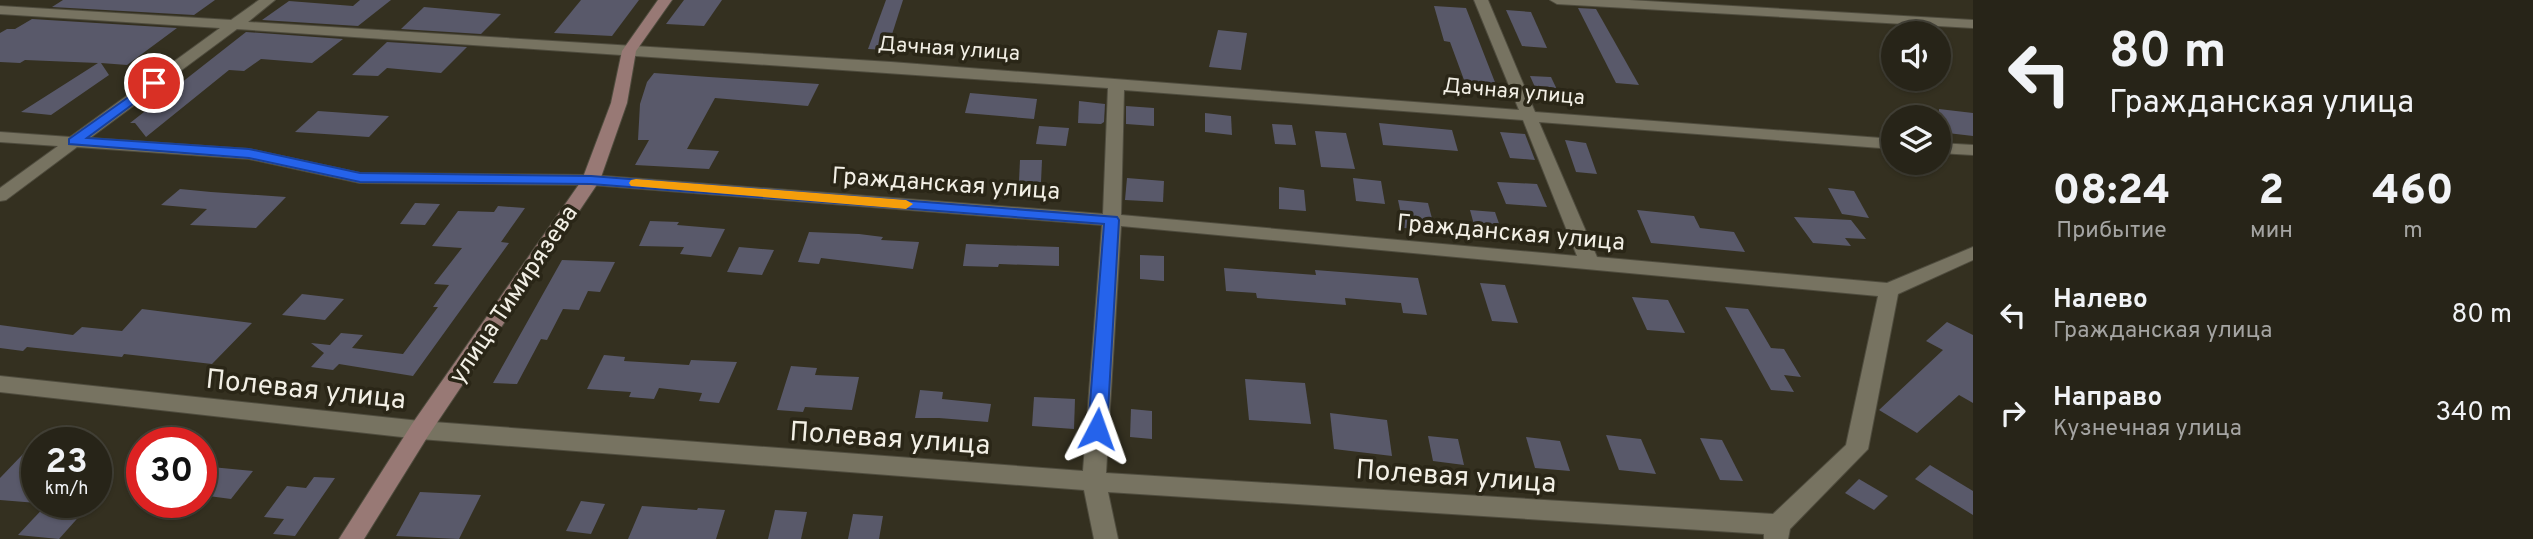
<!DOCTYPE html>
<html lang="ru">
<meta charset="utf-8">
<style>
:root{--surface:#272418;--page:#2f2c21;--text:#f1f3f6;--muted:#a4a4a2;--line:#434137}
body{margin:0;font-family:Overpass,sans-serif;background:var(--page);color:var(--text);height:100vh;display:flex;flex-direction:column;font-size:26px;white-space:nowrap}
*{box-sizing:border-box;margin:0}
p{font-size:23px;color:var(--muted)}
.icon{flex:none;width:38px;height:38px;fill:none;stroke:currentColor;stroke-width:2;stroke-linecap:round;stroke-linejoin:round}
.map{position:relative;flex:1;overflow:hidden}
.sheet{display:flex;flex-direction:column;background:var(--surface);width:560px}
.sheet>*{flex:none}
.banner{background:#272418;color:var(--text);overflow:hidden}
.fabs{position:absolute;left:1881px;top:21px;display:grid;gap:14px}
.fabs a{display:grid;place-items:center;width:70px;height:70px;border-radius:50%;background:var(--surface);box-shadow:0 2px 5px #0004,0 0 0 2px var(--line);font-size:35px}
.speed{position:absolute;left:21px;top:427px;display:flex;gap:14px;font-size:35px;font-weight:700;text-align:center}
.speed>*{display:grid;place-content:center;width:91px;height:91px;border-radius:50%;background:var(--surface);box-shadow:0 2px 5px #0004,0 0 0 2px var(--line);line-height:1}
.speed small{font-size:18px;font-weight:400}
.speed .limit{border:10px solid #d22;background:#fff;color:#111}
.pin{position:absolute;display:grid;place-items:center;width:60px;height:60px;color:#fff;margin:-30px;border:4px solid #fff;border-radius:50%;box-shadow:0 2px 7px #0007}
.me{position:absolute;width:77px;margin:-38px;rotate:4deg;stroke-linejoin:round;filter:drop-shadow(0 0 5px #0008)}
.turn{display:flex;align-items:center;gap:24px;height:147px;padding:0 21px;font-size:32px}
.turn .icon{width:91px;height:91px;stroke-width:2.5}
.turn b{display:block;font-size:49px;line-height:60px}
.eta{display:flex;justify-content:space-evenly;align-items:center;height:119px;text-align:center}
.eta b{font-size:42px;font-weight:800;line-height:49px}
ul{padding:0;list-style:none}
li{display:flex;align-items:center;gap:21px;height:98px;padding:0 21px}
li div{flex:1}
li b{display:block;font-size:26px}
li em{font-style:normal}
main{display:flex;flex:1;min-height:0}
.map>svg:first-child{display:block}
.building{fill:#59596a}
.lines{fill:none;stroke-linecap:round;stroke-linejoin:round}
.minor-casing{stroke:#4f4c3e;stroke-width:2}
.secondary-casing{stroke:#4f4c3e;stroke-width:2}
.minor{fill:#777361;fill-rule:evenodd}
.secondary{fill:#987975;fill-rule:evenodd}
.route{fill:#2563eb;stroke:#184099;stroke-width:2}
.slow{fill:#f59e0b}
.labels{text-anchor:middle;stroke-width:7;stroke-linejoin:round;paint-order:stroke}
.far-street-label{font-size:21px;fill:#f2efe5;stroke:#2a2617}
.street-label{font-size:24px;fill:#f2efe5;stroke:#2a2617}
.near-street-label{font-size:28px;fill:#f2efe5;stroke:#2a2617}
</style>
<main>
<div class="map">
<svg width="1973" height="539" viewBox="0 0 1973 539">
<rect width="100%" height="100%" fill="#343020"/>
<!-- building -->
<g class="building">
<path d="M63 0H215L194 15 52 7Z"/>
<path d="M360 0H391L358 26 262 20 289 1 353 6Z"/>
<path d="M581 0H639L612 36 554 33Z"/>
<path d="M684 0H722L704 26 666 24Z"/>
<path d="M886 0H903L887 50 868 49Z"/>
<path d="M1434 6 1466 8 1498 90 1467 88 1450 42 1444 41Z"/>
<path d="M424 7 501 14 481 34 401 29Z"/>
<path d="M1578 8 1596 9 1639 85 1616 83Z"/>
<path d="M1506 10 1531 12 1547 48 1522 46Z"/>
<path d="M32 19 177 28 127 65 101 63 109 75 51 115 21 112 98 63 25 60 20 63 0 62V33L7 29H15Z"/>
<path d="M1218 30 1247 33 1241 70 1209 67Z"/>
<path d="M246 32 343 39 312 63 261 59 244 71 229 70 146 137 135 123H130Z"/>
<path d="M387 42 467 47 441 73 387 68 378 76 352 75Z"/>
<path d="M654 73 709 77 819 84 808 106 715 98 687 149 719 151 709 169 635 165 649 140H638L640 104 647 82Z"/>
<path d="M1530 76 1551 77 1561 98 1539 96Z"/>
<path d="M970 93 1037 99 1034 119 965 113Z"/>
<path d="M1079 101 1105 104 1104 122 1101 124 1078 123Z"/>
<path d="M1126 106 1154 108V126L1126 124Z"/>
<path d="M1939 109 1973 113V136L1939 132Z"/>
<path d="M318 111 389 116 369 137 295 132Z"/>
<path d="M1205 113 1231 116 1232 135 1205 132Z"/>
<path d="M1379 123 1452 130 1458 151 1383 145Z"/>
<path d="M1272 124 1292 125 1296 145 1275 144Z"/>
<path d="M1039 126 1069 128 1066 146 1036 144Z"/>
<path d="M1315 131 1346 133 1355 169 1321 167Z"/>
<path d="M1500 132 1525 134 1535 160 1510 158Z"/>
<path d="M1565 140 1586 143 1597 174 1576 172Z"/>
<path d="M1020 160H1042L1041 182 1019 181Z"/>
<path d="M1127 178 1164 181 1163 202 1125 200Z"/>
<path d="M1353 178 1381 181 1385 204 1356 201Z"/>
<path d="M1497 182 1537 184 1547 207 1506 204Z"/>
<path d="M1279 187 1304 190 1306 211 1279 209Z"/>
<path d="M1828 188 1854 191 1869 218 1842 214Z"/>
<path d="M180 189 211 192 286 197 256 228 190 225 207 209 161 205Z"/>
<path d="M1398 200 1428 203 1435 230 1404 228Z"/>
<path d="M415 203 440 204 425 225 400 224Z"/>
<path d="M498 206 525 208 501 242 509 243 413 376 339 364 333 370 311 367 324 353 311 343 330 345 341 333 363 335 352 348 403 354 438 307H433L449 285 434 284 462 248 432 246 458 211 494 212Z"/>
<path d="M1470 210 1495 212 1503 235 1476 232Z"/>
<path d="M1637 210 1694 216 1700 228 1734 232 1745 252 1651 243Z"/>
<path d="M1794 217 1851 220 1866 239 1845 238 1851 246 1813 243Z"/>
<path d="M650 221 679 222 677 225 725 229 711 257 680 254 684 247 639 246Z"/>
<path d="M809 232 859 234 883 237 881 240 919 242 913 269 821 258 819 264 798 262Z"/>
<path d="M966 244 1059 247V266L999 264 998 267 963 266Z"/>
<path d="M739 247 774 250 762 275 727 272Z"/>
<path d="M1140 255 1164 256V281L1140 279Z"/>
<path d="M562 260 615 262 600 292 588 291 579 310 563 309 547 340 541 339 517 384 493 383Z"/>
<path d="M1224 268 1316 275 1315 270 1418 278 1427 315 1403 313 1401 303 1345 298 1346 305 1257 298 1256 293 1226 291Z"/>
<path d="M1480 283 1505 285 1518 323 1492 321Z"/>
<path d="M302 294 344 299 325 320 282 315Z"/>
<path d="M1632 297 1668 300 1685 333 1647 330Z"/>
<path d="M1725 307 1748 309 1771 348 1784 349 1801 377 1784 375 1794 392 1771 390Z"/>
<path d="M142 309 252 323 212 364 124 354 122 357 27 347 23 351 0 348V325L73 335 82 327 122 331Z"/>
<path d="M1947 322 1973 335V403L1959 395 1917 433 1879 410 1943 350 1926 341Z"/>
<path d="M604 355 625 357 624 361 689 365 691 360 737 362 719 403 699 401 702 393 659 388 654 399 629 397 631 392 587 389Z"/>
<path d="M791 366 817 368 815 375 859 377 852 410 805 407 803 412 777 410Z"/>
<path d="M1245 379 1305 383 1311 424 1249 420Z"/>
<path d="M920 390 943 392 942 399 991 404 988 422 939 418H915Z"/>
<path d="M1034 397 1075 399 1074 429 1032 426Z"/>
<path d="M1131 409 1152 411V439L1130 437Z"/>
<path d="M1330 413 1387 420 1392 456 1334 449Z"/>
<path d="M1606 435 1641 439 1656 474 1619 470Z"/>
<path d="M1428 436 1458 439 1464 465 1433 461Z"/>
<path d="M1526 437 1560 441 1570 471 1535 468Z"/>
<path d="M1700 438 1722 440 1743 481 1720 480Z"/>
<path d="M24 453 37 454V503L0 500V478Z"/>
<path d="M1930 465 1973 491V515L1915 479Z"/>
<path d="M201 466 253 471 231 499 201 495Z"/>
<path d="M314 477 335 478 295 536 273 534 284 519 264 517 287 486 306 488Z"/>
<path d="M1859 479 1888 496 1874 510 1845 493Z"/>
<path d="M420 492 481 495 459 539 396 536Z"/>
<path d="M581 501 605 504 591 534 566 531Z"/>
<path d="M49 502H92L59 539 18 535Z"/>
<path d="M642 506 697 510 698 508 725 510 716 539H628Z"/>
<path d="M775 510 807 512 801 539H768Z"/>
<path d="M853 514 883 516 879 539H848Z"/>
</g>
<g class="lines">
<!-- minor casing -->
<g class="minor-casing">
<g id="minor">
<path d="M259 0H275L248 22 891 62 1519 110 1474 0H1488L1535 112 1894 139V149L1539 122 1597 257 1887 283 1973 247V260L1898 294 1868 449 1790 529 1788 539H1764V534L1108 492 1118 539H1094L1084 490 420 439 0 392V376L420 421 1083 471 1102 225 591 185 360 183 249 159 77 147 6 200 0 201V188L58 146 0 142V132L70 137 220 28 0 14V6L231 20ZM237 29 1108 88 1103 214 591 175 360 173 249 149 90 138ZM1124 90 1523 120 1577 256 1121 215ZM1121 226 1878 296 1846 445 1773 514 1106 473Z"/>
<path d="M1550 0H1629L1973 20V28L1557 4Z"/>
<path d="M1939 143 1973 145V155L1939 153Z"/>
</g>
</g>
<!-- secondary casing -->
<g class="secondary-casing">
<path id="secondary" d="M658 0H672L636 51 627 103 600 180 428 436 364 539H339L412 424 582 180 611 103 622 51Z"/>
</g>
<!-- minor -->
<use href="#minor" class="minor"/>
<!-- secondary -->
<use href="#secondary" class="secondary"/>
</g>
<!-- route -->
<path class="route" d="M154 79 159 80V85L87 138 249 149 360 173 591 176 1117 217 1119 220 1107 429 1104 434H1091L1088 429 1104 224 591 184 360 182 249 158 69 144V139Z"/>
<!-- slow -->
<path class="slow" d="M636 179 906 200 913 204 906 209 631 186 629 183 631 180Z"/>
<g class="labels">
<!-- far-street labels -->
<g class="far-street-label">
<text transform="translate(949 48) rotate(4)" y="7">Дачная улица</text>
<text transform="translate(1514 91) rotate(5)" y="7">Дачная улица</text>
</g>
<!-- street labels -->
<g class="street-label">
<text transform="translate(946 183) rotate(4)" y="8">Гражданская улица</text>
<text transform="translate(1511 232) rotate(5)" y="8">Гражданская улица</text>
<text transform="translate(513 294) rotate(-56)" y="8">улица Тимирязева</text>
</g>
<!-- near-street labels -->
<g class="near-street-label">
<text transform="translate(306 388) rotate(6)" y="10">Полевая улица</text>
<text transform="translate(890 437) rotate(4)" y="10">Полевая улица</text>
<text transform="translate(1456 475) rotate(4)" y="10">Полевая улица</text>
</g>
</g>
</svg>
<div class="fabs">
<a><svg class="icon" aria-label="sound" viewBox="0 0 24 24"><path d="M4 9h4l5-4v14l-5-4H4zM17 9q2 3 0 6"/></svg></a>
<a><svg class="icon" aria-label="layers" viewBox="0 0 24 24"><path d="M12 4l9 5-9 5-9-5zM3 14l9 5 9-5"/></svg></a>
</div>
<div class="speed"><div>23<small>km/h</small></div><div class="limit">30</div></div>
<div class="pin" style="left:154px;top:83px;background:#d93025"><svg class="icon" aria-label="arrive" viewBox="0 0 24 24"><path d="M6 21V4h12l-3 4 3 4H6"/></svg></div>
<svg class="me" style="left:1097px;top:429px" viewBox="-20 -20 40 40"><path d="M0-17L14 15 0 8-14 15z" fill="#2563eb" stroke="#fff" stroke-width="4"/></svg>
</div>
<section class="sheet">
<div class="banner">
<div class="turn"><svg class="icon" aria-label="left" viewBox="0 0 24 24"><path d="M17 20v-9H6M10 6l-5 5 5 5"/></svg><div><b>80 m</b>Гражданская улица</div></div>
</div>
<div class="eta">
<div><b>08:24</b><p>Прибытие</p></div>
<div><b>2</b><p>мин</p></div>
<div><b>460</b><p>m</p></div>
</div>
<ul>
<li><svg class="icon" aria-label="left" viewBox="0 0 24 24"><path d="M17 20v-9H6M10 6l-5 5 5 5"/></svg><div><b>Налево</b><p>Гражданская улица</p></div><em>80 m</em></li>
<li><svg class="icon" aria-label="right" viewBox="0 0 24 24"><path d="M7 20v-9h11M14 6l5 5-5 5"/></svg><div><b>Направо</b><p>Кузнечная улица</p></div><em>340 m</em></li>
</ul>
</section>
</main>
